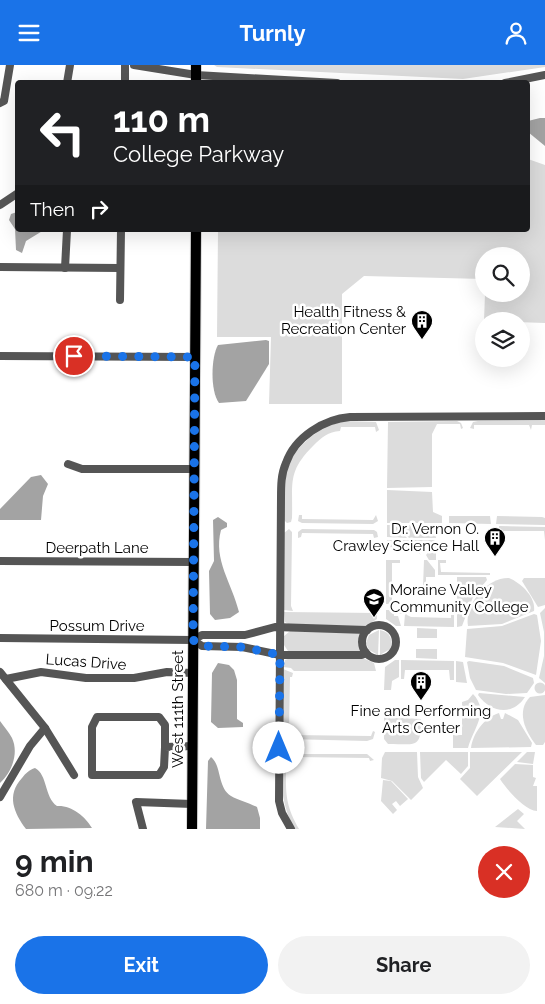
<!DOCTYPE html>
<meta charset="utf-8">
<style>
:root{--surface:#fff;--page:#f2f2f2;--text:#202124;--muted:#757577;--accent:#1a73e8}
body{margin:0;font-family:Raleway,sans-serif;background:var(--page);color:var(--text);height:100vh;display:flex;flex-direction:column;font-size:19px;white-space:nowrap}
*{box-sizing:border-box;margin:0}
p{font-size:16px;color:var(--muted)}
.icon{flex:none;width:28px;height:28px;fill:none;stroke:currentColor;stroke-width:2;stroke-linecap:round;stroke-linejoin:round}
.map{position:relative;height:764px;overflow:hidden}
.sheet{display:flex;flex-direction:column;background:var(--surface);flex:1}
.sheet>*{flex:none}
.top-card{position:absolute;left:15px;top:15px;width:515px;height:152px;border-radius:5px;box-shadow:0 5px 20px #0002;background:#202124;color:#fff;overflow:hidden}
.controls{position:absolute;left:475px;top:182px;display:grid;gap:10px}
.controls a{display:grid;place-items:center;width:55px;height:55px;border-radius:50%;background:var(--surface);box-shadow:0 5px 20px #0002;font-size:25px}
.pin{position:absolute;display:grid;place-items:center;width:42px;height:42px;color:#fff;margin:-21px;border:2px solid #fff;border-radius:50%;box-shadow:0 1px 5px #0007}
.me{position:absolute;width:55px;margin:-28px;rotate:0deg;stroke-linejoin:round;filter:drop-shadow(0 0 4px #0008)}
.turn{display:flex;align-items:center;gap:18px;height:105px;padding:0 15px;font-size:22px}
.turn .icon{width:65px;height:65px;stroke-width:2.5}
.turn b{display:block;font-size:35px;line-height:42px}
.then{display:flex;align-items:center;height:48px;padding:0 15px;background:#0003;gap:10px;font-size:19px}
.round{display:grid;place-items:center;flex:none;width:52px;height:52px;border-radius:26px;background:var(--page)}
.head{display:flex;align-items:center;justify-content:space-between;height:85px;padding:0 15px}
h1{font-size:30px;font-weight:700;line-height:38px}
.button{display:flex;gap:10px;margin-top:auto;padding:10px 15px}
.button a{flex:1;height:58px;border-radius:30px;background:var(--accent);color:#fff;font-size:20px;font-weight:700;line-height:58px;text-align:center}
.button a+a{background:var(--page);color:var(--text)}
header{display:flex;justify-content:space-between;align-items:center;height:65px;padding:0 15px;background:var(--accent);color:#fff;font-size:22px;font-weight:700}
.map>svg:first-child{display:block}
.green{fill:#dcdcdc}
.water{fill:#a3a3a3}
.lines{fill:none;stroke-linecap:round;stroke-linejoin:round}
.major-casing{stroke:#dbdbdb;stroke-width:12}
.minor{stroke:#555;stroke-width:8}
.major{stroke:#000;stroke-width:10}
.route{stroke:#1a73e8;stroke-width:9;stroke-dasharray:0 16.2}
.labels{text-anchor:middle;stroke-width:5;stroke-linejoin:round;paint-order:stroke}
.poi-label{font-size:15px;fill:#000;stroke:#fff;text-anchor:end}
.street-label{font-size:15px;fill:#000;stroke:#fff}
</style>
<header><svg class="icon" aria-label="menu" viewBox="0 0 24 24"><path d="M4 6h16M4 12h16M4 18h16"/></svg>Turnly<svg class="icon" aria-label="person" viewBox="0 0 24 24"><circle cx="12" cy="8" r="4"/><path d="M4 21q1-7 8-7t8 7"/></svg></header>
<div class="map">
<svg width="545" height="764" viewBox="0 0 545 764">
<rect width="100%" height="100%" fill="#fff"/>
<!-- green -->
<g class="green">
<path d="M214 0H545V2L463 14 217 2Z"/>
<path d="M528 94 545 100V258L484 256 485 229H521V191H484V214L364 211 342 229V339H269L271 272H217L218 165H528Z"/>
<path d="M545 355V360H532L531 365 529 360H474V364L470 363 473 357 478 356Z"/>
<path d="M345 356 376 357 379 365 376 367 375 362H341L340 366C328 367 322 372 313 381 287 407 293 418 292 453L291 457 287 458 284 455C284 441 283 426 285 412 290 384 318 361 345 356Z"/>
<path d="M457 356 461 358 463 363 461 364 460 359H437L432 369V422L387 423 388 357Z"/>
<path d="M387 425 432 427 433 447 442 451V458H387Z"/>
<path d="M299 450H302V454L373 455 376 450 378 456 373 459 302 458 298 456Z"/>
<path d="M449 451H490L491 459 449 458Z"/>
<path d="M497 451 542 452 545 453V460L496 459Z"/>
<path d="M387 460H396L407 473 387 472Z"/>
<path d="M398 460 436 461V473H409Z"/>
<path d="M499 461 545 462V475L544 466H499Z"/>
<path d="M289 464 292 467 291 541 293 546 284 545V468Z"/>
<path d="M302 464 374 465 377 467 378 472 374 473 373 469 302 468 301 472 298 473V467Z"/>
<path d="M387 475H409L421 490 414 483 387 482Z"/>
<path d="M411 475H435L422 488Z"/>
<path d="M436 478V495H429L426 490Z"/>
<path d="M386 495H400V498H392V539H386Z"/>
<path d="M424 495H427L435 505V512H426V522H423Z"/>
<path d="M438 495H446V498H440L441 507 490 508V510H438Z"/>
<path d="M457 512H486L487 515 473 532 462 561 457 562Z"/>
<path d="M509 513C521 518 536 532 534 546L502 559 468 561C464 540 487 512 509 513Z"/>
<path d="M524 513H545V540L538 542 522 516Z"/>
<path d="M545 543V618L539 613 544 591V567L540 548Z"/>
<path d="M386 545H394V551H398L401 561H396L386 554Z"/>
<path d="M397 546H407V550L411 552 451 553V550H454V562L404 561 405 549 397 548Z"/>
<path d="M284 547 377 548V554L366 561 290 560 285 557Z"/>
<path d="M534 549 537 550 541 576 536 610 503 598 465 592 467 564 502 561Z"/>
<path d="M417 563 437 564V573H417Z"/>
<path d="M379 565 378 590 369 585 366 578 369 570Z"/>
<path d="M380 565C390 567 394 575 390 584L380 590Z"/>
<path d="M290 566 361 568 358 579 360 587 288 586 284 580 283 572Z"/>
<path d="M416 584H437V594L416 593Z"/>
<path d="M291 593 365 594 374 598 376 606H294L291 603 283 602 285 595Z"/>
<path d="M395 595H399V612L392 616 391 625H384L385 602Z"/>
<path d="M401 595 454 596V615H450L449 605H405L404 614H401Z"/>
<path d="M456 596 463 597 467 618 456 617Z"/>
<path d="M469 596 504 601 533 613 534 618 527 628 506 629 476 625 470 613 467 597Z"/>
<path d="M283 604 293 608 292 612H290L289 664 292 665V670L371 671 373 666 375 667 373 674 367 676 287 674 283 665Z"/>
<circle cx="540" cy="623" r="5.5"/>
<path d="M479 628 525 632C512 652 490 647 478 630Z"/>
<path d="M473 629C490 647 473 664 468 683H453V670H462V637L468 635Z"/>
<path d="M545 630V677L543 680H536C525 666 516 646 530 632Z"/>
<path d="M499 648 501 654H503L505 648 518 655 532 678 531 682 471 683C473 668 484 653 499 648Z"/>
<path d="M384 652 421 654C421 684 417 679 388 679L384 674Z"/>
<path d="M385 687H417L418 712 423 723 411 735 392 716 381 713 382 693Z"/>
<path d="M420 687H468V701L461 709 446 695 424 717 421 713Z"/>
<path d="M470 687H522L477 731 460 714 470 703Z"/>
<path d="M527 687H535L533 699 517 697Z"/>
<path d="M294 689H367L374 695 370 696 369 693 294 692 293 697H286C286 726 284 738 299 764H294C285 747 275 710 286 692Z"/>
<path d="M515 699 533 700V712L536 713 533 721H537V746C525 745 507 725 500 714Z"/>
<path d="M383 715 391 716 408 734 400 741 396 736 392 739 397 745 393 749 381 736Z"/>
<path d="M518 744 524 749 517 756 525 764 495 762Z"/>
</g>
<!-- water -->
<g class="water">
<path d="M540 53H545V81L528 67V56Z"/>
<path d="M17 147 18 165H44L26 176 22 188 16 185 15 164 9 155 11 149Z"/>
<path d="M266 275 269 276V299L246 336 219 338C210 326 211 292 218 280Z"/>
<path d="M41 410 48 419 43 431 41 455H0V444L31 412Z"/>
<path d="M218 452 227 458V462L221 465C213 495 232 518 239 547L230 553 215 555 210 549 209 506 214 496 213 455Z"/>
<path d="M218 598 229 600 234 605 237 615V654L243 658V662L218 663 211 657 212 608Z"/>
<path d="M0 656C4 662 9 667 12 673 19 688 12 707 0 718Z"/>
<path d="M211 692C222 701 217 722 231 731 238 735 249 738 257 742L260 753V764H206L208 696Z"/>
<path d="M35 703C48 710 44 732 57 741 71 740 85 751 92 763L26 764C14 748 6 730 22 713 26 708 29 705 35 703Z"/>
</g>
<g class="lines">
<!-- major casing -->
<g class="major-casing">
<g id="major">
<path d="M196 18V0"/>
<path d="M192 764 196 165"/>
</g>
</g>
<!-- minor -->
<g class="minor">
<path d="M134 0 196 10 337 18"/>
<path d="M67 18 70 0"/>
<path d="M125 18V0"/>
<path d="M505 18 545 10"/>
<path d="M0 38 4 36 10 0"/>
<path d="M0 140 18 128"/>
<path d="M0 202 120 203"/>
<path d="M65 203 67 165"/>
<path d="M120 235 121 165"/>
<path d="M0 291 195 292"/>
<path d="M68 399 82 404H194"/>
<path d="M0 496 194 497"/>
<circle cx="379" cy="577" r="17"/>
<path d="M0 573 193 575"/>
<path d="M193 575 202 570H245L275 562 367 565"/>
<path d="M193 575 202 581 242 582 280 590H362L366 588"/>
<path d="M0 607 45 663 74 710"/>
<path d="M6 614 41 607 86 613H134L167 607 193 608"/>
<path d="M165 682 164 702 159 710H92V662L97 652H159L165 660V682L193 681"/>
<path d="M0 732 30 681 45 663"/>
<path d="M143 764 136 737 192 739"/>
<path d="M291 764 282 748 279 736 281 433C281 421 281 409 286 398 295 372 324 354 350 352L545 351"/>
</g>
<!-- major -->
<use href="#major" class="major"/>
</g>
<g class="lines">
<!-- route -->
<path class="route" d="M74 291 195 292 193 575 202 581 242 582 280 590 279 683"/>
</g>
<!-- icons -->
<defs>
<g id="building-pin" transform="scale(1.125)"><path d="M0 17L-7.5 6A9.5 9.5 0 1 1 7.5 6Z" fill="#000" stroke="#fff"/><path d="M-4-6H4V6H1V3H-1V6H-4ZM-2.5-4.3h1.7v1.8h-1.7ZM.8-4.3h1.7v1.8H.8ZM-2.5-1h1.7V.8h-1.7ZM.8-1h1.7V.8H.8Z" fill="#fff"/></g>
<g id="university-pin" transform="scale(1.125)"><path d="M0 17L-7.5 6A9.5 9.5 0 1 1 7.5 6Z" fill="#000" stroke="#fff"/><path d="M0-5L7-2L0 1L-7-2ZM-4 1L0 2.5L4 1V4Q0 6-4 4Z" fill="#fff"/></g>
</defs>
<g fill-rule="evenodd">
<use href="#building-pin" x="422" y="256"/>
<use href="#building-pin" x="495" y="473"/>
<use href="#university-pin" x="374" y="534"/>
<use href="#building-pin" x="421" y="617"/>
</g>
<g class="labels">
<!-- poi labels -->
<g class="poi-label">
<text x="406" y="252">Health Fitness &amp;<tspan x="406" dy="17">Recreation Center</tspan></text>
<text x="479" y="469">Dr. Vernon O.<tspan x="479" dy="17">Crawley Science Hall</tspan></text>
<text x="390" y="530" text-anchor="start">Moraine Valley<tspan x="390" dy="17">Community College</tspan></text>
<text x="421" y="651" text-anchor="middle">Fine and Performing<tspan x="421" dy="17">Arts Center</tspan></text>
</g>
<!-- street labels -->
<g class="street-label">
<text x="97" y="488">Deerpath Lane</text>
<text x="97" y="566">Possum Drive</text>
<text transform="translate(86 597) rotate(4)" y="5">Lucas Drive</text>
<text transform="translate(178 644) rotate(-90)" y="5">West 111th Street</text>
</g>
</g>
</svg>
<div class="controls">
<a><svg class="icon" aria-label="search" viewBox="0 0 24 24"><circle cx="10" cy="10" r="6"/><path d="M15 15l6 6"/></svg></a>
<a><svg class="icon" aria-label="layers" viewBox="0 0 24 24"><path d="M12 4l9 5-9 5-9-5zM3 14l9 5 9-5"/></svg></a>
</div>
<div class="pin" style="left:74px;top:291px;background:#d93025"><svg class="icon" aria-label="arrive" viewBox="0 0 24 24"><path d="M6 21V4h12l-3 4 3 4H6"/></svg></div>
<svg class="me" style="left:279px;top:683px" viewBox="-20 -20 40 40"><circle r="19" fill="#fff"/><path d="M0-13L10 11 0 6-10 11z" fill="#1a73e8"/></svg>
<div class="top-card">
<div class="turn"><svg class="icon" aria-label="left" viewBox="0 0 24 24"><path d="M17 20v-9H6M10 6l-5 5 5 5"/></svg><div><b>110 m</b>College Parkway</div></div>
<div class="then">Then<svg class="icon" aria-label="right" viewBox="0 0 24 24"><path d="M7 20v-9h11M14 6l5 5-5 5"/></svg></div>
</div>
</div>
<section class="sheet">
<div class="head"><div><h1>9 min</h1><p>680 m · 09:22</p></div><a class="round" style="background:#d93025;color:#fff"><svg class="icon" aria-label="close" viewBox="0 0 24 24"><path d="M6 6l12 12M18 6L6 18"/></svg></a></div>
<div class="button"><a>Exit</a><a>Share</a></div>
</section>
